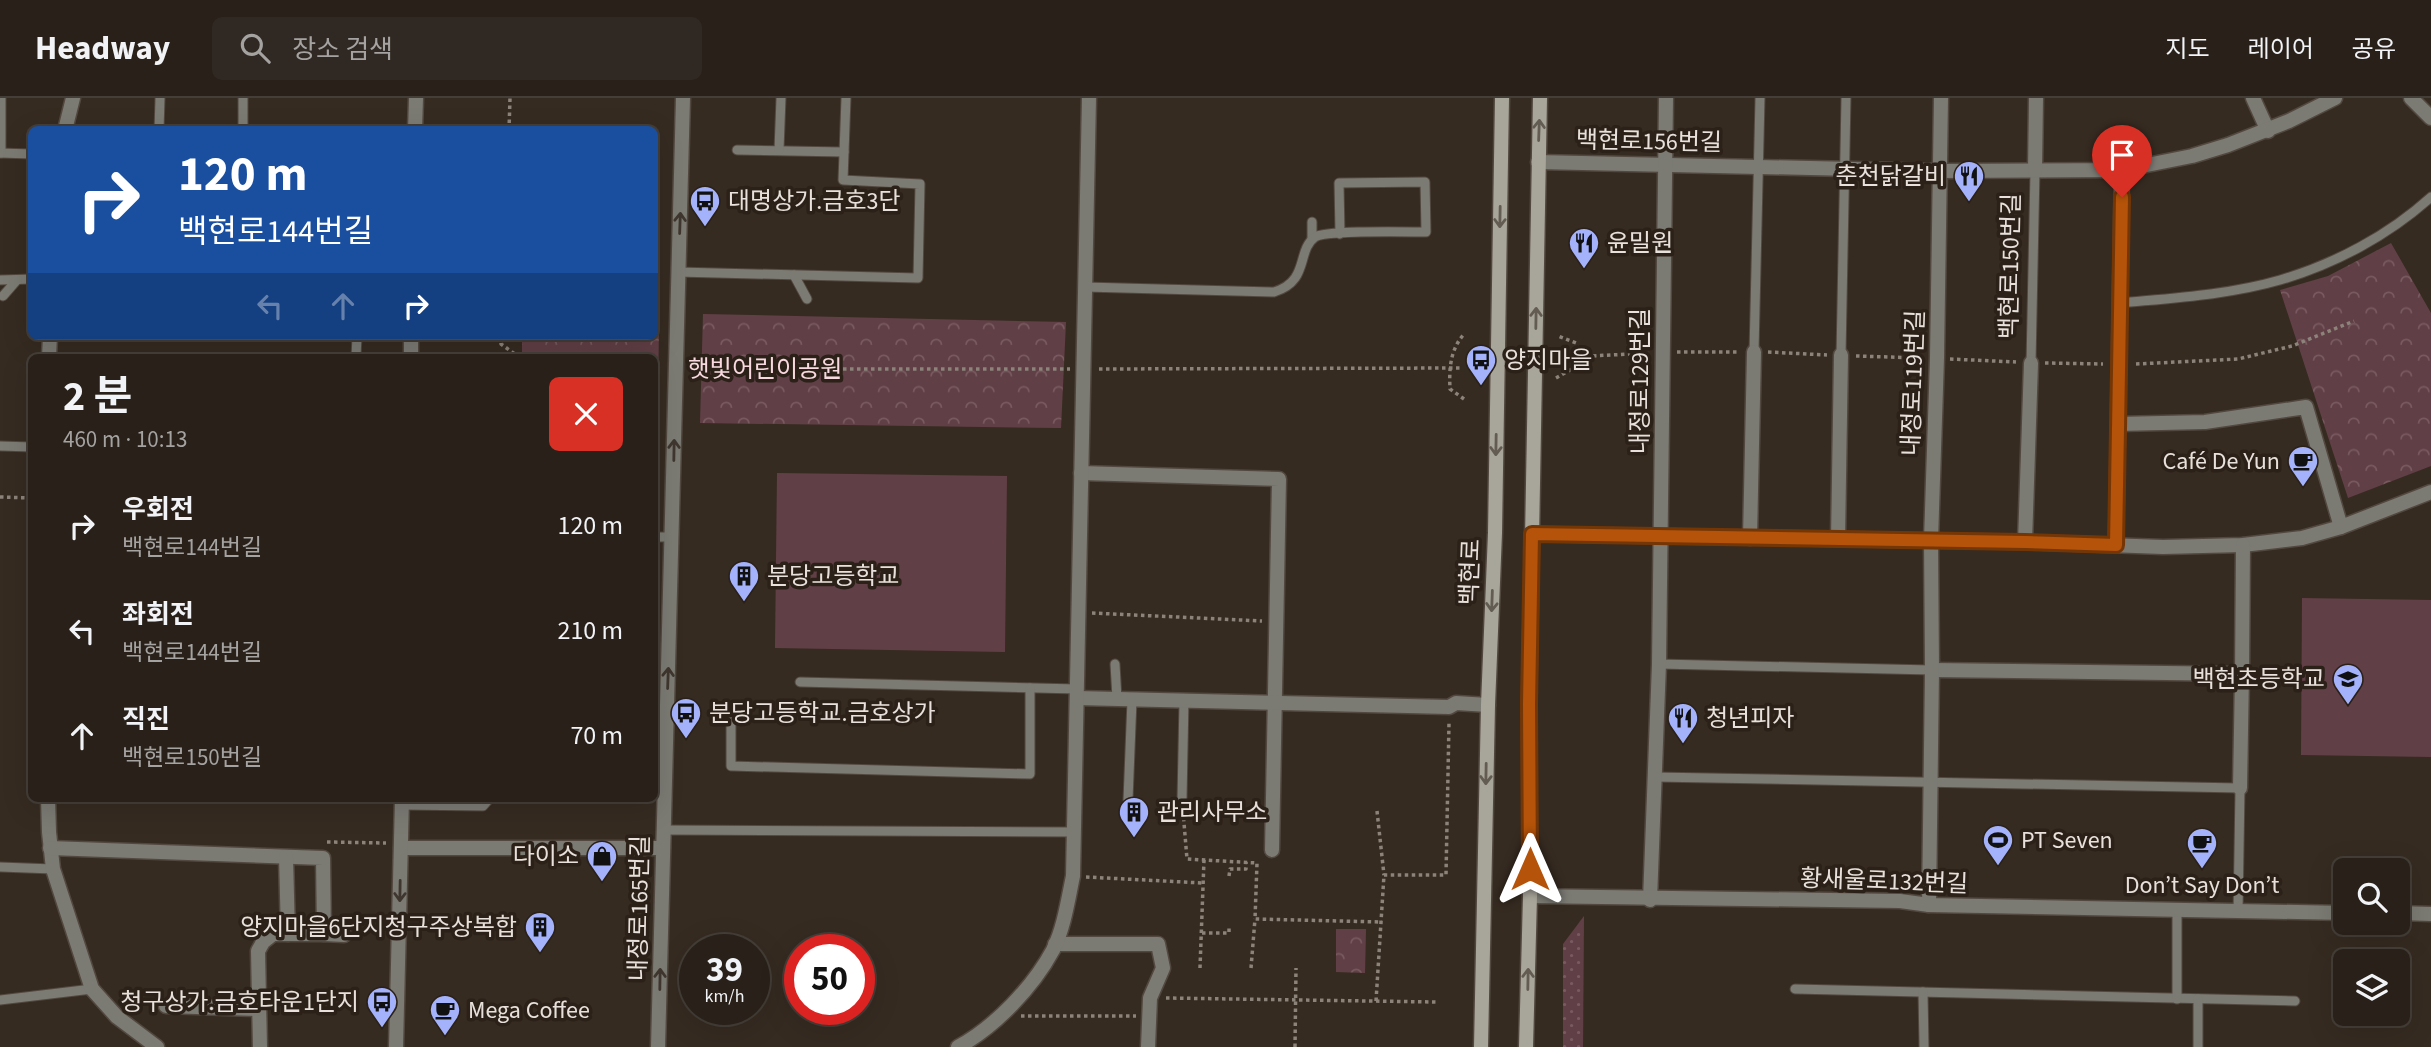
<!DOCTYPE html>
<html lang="ko">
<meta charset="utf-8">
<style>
:root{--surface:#282019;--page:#302822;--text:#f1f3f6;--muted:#a5a3a2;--line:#443e38}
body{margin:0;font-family:"Source Sans 3","Noto Sans KR",sans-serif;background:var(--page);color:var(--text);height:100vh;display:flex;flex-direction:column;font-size:26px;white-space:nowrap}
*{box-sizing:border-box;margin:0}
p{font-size:23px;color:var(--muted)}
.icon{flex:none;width:38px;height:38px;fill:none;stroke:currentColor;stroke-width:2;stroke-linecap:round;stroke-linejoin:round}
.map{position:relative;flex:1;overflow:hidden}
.sheet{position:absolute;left:28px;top:256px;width:630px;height:448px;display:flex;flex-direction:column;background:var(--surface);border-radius:10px;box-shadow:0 7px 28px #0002,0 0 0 2px var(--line)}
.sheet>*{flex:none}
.guide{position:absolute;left:28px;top:28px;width:630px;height:214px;border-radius:10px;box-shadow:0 7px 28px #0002,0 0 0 2px var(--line);background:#1a4fa0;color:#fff;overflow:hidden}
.buttons{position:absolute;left:2333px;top:760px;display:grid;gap:14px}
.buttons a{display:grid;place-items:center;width:77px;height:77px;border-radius:10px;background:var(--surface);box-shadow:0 7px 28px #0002,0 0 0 2px var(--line);font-size:35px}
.speed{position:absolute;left:679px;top:836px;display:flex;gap:14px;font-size:35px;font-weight:700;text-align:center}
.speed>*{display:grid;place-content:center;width:91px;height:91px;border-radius:50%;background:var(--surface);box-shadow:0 7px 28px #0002,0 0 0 2px var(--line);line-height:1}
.speed small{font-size:18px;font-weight:400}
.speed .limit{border:10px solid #d22;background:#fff;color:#111}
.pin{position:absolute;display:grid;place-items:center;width:60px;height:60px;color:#fff;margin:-72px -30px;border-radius:50% 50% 50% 0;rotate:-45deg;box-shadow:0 0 7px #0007}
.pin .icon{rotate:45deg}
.me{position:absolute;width:77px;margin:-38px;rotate:0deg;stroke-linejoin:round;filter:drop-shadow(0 0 5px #0008)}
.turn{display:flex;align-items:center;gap:24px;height:147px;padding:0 35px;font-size:32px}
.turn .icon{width:91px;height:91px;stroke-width:2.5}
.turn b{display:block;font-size:49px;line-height:60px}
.lanes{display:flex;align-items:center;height:66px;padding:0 35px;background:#0003;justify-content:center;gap:35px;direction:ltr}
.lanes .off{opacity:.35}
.round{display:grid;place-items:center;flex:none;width:74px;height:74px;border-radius:10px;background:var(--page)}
.overview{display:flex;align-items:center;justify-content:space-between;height:119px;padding:0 35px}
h1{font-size:42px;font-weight:700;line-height:52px}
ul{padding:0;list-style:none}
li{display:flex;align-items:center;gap:21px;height:105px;padding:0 35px}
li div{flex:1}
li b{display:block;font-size:26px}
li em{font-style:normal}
header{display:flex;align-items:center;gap:42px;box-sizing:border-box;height:98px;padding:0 35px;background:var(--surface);border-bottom:2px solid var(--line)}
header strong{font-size:33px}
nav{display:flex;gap:38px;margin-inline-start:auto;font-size:24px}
.search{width:490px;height:63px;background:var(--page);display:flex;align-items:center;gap:18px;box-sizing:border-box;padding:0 24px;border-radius:10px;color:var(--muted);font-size:26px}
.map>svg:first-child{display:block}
.grass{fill:url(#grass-dots)}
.park{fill:url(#park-crowns)}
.garden{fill:#613f46}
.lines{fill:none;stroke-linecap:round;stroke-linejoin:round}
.service-casing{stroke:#52483f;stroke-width:11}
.pedestrian-casing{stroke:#52483f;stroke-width:17}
.minor-casing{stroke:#52483f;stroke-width:17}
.tertiary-casing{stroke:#52483f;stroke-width:17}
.secondary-casing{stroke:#52483f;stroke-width:17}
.path{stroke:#8c837b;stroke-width:3.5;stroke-dasharray:3.5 3.5;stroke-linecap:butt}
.service{stroke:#7b7a73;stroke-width:9}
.pedestrian{stroke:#7b7a73;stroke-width:14}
.minor{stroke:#7b7a73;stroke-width:14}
.tertiary{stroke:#7b7a73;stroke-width:14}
.secondary{stroke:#a8a59a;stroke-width:14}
.oneway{stroke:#635c52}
.oneway2{stroke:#3f372f}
.route-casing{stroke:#753606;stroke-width:18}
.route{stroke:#b45309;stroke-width:12}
.labels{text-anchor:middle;stroke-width:7;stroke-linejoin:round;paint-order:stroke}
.street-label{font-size:24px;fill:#e8e1db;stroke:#2b2118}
.poi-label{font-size:24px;fill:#e8e1db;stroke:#2b2118;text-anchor:start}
.park-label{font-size:24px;fill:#f8d9df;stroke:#2b2118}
</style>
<header>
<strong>Headway</strong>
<div class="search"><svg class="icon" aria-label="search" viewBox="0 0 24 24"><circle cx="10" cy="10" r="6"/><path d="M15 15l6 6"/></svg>장소 검색</div>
<nav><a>지도</a><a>레이어</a><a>공유</a></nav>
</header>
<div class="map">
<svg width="2431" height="949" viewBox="0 0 2431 949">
<defs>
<pattern id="grass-dots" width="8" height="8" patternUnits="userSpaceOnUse" patternTransform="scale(1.75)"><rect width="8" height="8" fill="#613f46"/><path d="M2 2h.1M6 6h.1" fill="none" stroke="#785a60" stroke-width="1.8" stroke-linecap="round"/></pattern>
<pattern id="park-crowns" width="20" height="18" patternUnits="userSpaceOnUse" patternTransform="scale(1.75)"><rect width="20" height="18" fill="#613f46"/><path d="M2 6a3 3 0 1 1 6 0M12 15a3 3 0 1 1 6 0" fill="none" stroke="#785a60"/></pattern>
</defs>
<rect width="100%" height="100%" fill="#362b21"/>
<!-- grass -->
<path class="grass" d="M1584 818 1583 949H1563V846Z"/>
<!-- park -->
<g class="park">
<path d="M2391 145 2431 215V368L2348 400 2280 192 2328 178Z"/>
<path d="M655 216H659L657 426H654V259H522V238H654Z"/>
<path d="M703 216 1066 224 1061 330 700 325Z"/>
<path d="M1336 831H1366L1365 875 1336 874Z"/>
</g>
<!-- garden -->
<g class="garden">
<path d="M777 375 1007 378 1005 554 775 550Z"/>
<path d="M2302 500 2431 502V659L2301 657Z"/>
</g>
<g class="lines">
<!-- service casing -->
<g class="service-casing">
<g id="service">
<path d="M159 32 160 0"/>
<path d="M243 32V0"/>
<path d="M737 52 844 54"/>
<path d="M779 52 781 0"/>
<path d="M0 55 32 56"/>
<path d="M1 55V0"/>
<path d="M1312 124V141"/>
<path d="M678 174 918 180 920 86 843 82 846 0"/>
<path d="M794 177 807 201"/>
<path d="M0 182 32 181"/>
<path d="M1085 189 1274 194C1310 183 1296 153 1315 139 1326 132 1407 134 1426 134L1425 84 1339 85 1340 136"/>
<path d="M3 198 17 182"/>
<path d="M2120 205C2173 200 2228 197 2280 182 2335 166 2389 137 2431 99"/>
<path d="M1754 254 1760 0"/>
<path d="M1841 257 1846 0"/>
<path d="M356 259 357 238"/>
<path d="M2031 265 2035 73"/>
<path d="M0 348 32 349"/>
<path d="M654 439H671"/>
<path d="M1115 566 1117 601"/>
<path d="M1659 566 1932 572"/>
<path d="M800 584 1077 591"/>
<path d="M731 616V668L1030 676V590"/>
<path d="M1655 679 2240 690 2238 814"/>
<path d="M1182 701 1184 602"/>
<path d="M1128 702 1132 602"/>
<path d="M401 707 483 708 490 700"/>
<path d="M663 732 1075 734"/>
<path d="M0 769 53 771"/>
<path d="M1795 891 2295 903"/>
<path d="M1923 894 1924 949"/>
<path d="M2177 901V810"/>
<path d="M0 902 92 891"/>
<path d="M2198 949V901"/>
</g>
</g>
<!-- pedestrian casing -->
<g class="pedestrian-casing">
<g id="pedestrian">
<path d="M2253 0 2268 33"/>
<path d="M2240 690 2242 576"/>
</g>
</g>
<!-- minor casing -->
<g class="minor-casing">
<g id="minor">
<path d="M2411 0 2431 20"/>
<path d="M65 32 73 0"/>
<path d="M415 32 416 0"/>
<path d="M1538 64 1940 73 2122 72 2192 58 2228 47 2289 23 2335 0"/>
<path d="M2035 73 2036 0"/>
<path d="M49 259 50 238"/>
<path d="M411 259V238"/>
<path d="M2118 326 2205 324 2306 309 2341 429"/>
<path d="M1081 375 1279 381 1272 752"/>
<path d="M1532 436 2025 444 2163 449 2243 447 2302 440 2341 429 2431 394"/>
<path d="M1750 440 1754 254"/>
<path d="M1838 441 1841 257"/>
<path d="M2025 444 2031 265"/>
<path d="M2116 447 2122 72"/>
<path d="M1932 572 2242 576 2243 447"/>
<path d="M1077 600 1449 609 1456 605 1488 607"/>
<path d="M48 700 49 734 53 771 92 891 117 919 157 949"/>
<path d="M50 750 323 760 324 836H273L263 844 258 853 260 949"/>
<path d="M401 750H663"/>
<path d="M286 759 288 836"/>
<path d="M1650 802 1659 566 1666 0"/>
<path d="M1929 807 1932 572 1931 442 1937 260 1941 0"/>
<path d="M324 836 344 837"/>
<path d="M1055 846H1158L1163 870 1150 900 1148 949"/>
<path d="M166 908 258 911"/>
<path d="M396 949 402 700"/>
<path d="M658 949 683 0"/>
<path d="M958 949C995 929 1033 889 1053 852 1064 830 1068 802 1073 778L1089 0"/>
</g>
</g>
<!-- tertiary casing -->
<g class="tertiary-casing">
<g id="tertiary">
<path d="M1530 798 1900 803 1929 807 2345 815"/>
<path d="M2398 815 2431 816"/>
</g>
</g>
<!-- secondary casing -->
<g class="secondary-casing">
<g id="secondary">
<path d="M1481 949 1488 607 1495 435 1502 0"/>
<path d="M1526 949 1530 798 1529 606 1540 0"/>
</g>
</g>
<!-- path -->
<g class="path">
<path d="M509 32 510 0"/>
<path d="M501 238V246L519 259"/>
<path d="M1677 254H1740"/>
<path d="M1768 254 1827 257"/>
<path d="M1856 258 1921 260"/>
<path d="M1572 259 1649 255"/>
<path d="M1950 261 2016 264"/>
<path d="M2045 265 2103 266"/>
<path d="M2136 266 2238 261 2292 248 2354 223"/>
<path d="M689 271H1070"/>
<path d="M1099 271 1461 270"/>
<path d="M1556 280 1577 268 1581 258 1576 245 1558 238"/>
<path d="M1464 301 1450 291C1449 271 1450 251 1465 235"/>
<path d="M0 399 32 400"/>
<path d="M1092 515 1262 523"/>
<path d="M1183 713 1187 761 1257 765 1255 821 1382 824"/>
<path d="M1377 713 1384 777"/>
<path d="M327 744 386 745"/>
<path d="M1229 778 1230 771H1246V764"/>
<path d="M1086 779 1203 785"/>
<path d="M1202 835H1229V827"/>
<path d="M1200 870 1204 762"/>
<path d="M1251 870 1255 821"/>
<path d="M1166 900 1436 904"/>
<path d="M1376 903 1384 777H1446L1449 625"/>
<path d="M1021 918H1136"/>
<path d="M1295 949 1296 870"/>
</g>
<!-- service -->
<use href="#service" class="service"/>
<!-- pedestrian -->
<use href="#pedestrian" class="pedestrian"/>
<!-- minor -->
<use href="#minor" class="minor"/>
<!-- tertiary -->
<use href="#tertiary" class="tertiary"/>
<!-- secondary -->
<use href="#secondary" class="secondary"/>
</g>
<!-- one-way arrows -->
<defs><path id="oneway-shaft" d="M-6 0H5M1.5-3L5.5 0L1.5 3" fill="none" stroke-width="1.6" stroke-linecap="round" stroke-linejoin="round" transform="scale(1.75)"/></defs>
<g class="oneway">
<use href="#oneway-shaft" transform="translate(1539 32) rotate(-88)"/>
<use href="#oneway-shaft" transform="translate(1500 119) rotate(91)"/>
<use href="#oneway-shaft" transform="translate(1536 220) rotate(-89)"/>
<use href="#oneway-shaft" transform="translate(1496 347) rotate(91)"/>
<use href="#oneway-shaft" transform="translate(1492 503) rotate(92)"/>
<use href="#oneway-shaft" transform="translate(1486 676) rotate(91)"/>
<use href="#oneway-shaft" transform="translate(1528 881) rotate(-89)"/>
</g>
<g class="oneway2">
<use href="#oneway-shaft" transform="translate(680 125) rotate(-88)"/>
<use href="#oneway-shaft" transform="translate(674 352) rotate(-89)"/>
<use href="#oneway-shaft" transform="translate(668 580) rotate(-88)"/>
<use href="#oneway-shaft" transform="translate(400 793) rotate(91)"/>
<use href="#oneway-shaft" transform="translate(660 881) rotate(-89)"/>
</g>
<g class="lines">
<!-- route casing -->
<g class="route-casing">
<path id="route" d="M1530 771 1529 606 1532 436 2025 444 2116 447 2122 99"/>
</g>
<!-- route -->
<use href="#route" class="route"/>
</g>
<!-- icons -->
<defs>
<g id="restaurant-pin" transform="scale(1.575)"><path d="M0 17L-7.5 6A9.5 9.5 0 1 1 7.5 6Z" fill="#a4b2fc" stroke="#2b2118"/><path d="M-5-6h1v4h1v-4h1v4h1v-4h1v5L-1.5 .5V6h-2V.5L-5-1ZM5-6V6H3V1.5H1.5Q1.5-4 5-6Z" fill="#111"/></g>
<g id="bus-pin" transform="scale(1.575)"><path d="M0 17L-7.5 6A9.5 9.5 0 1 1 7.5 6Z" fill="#a4b2fc" stroke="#2b2118"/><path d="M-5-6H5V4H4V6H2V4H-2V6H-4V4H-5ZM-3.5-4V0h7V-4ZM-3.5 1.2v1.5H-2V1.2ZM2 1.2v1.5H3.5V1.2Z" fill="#111"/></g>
<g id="cafe-pin" transform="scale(1.575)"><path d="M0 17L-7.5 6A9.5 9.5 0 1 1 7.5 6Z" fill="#a4b2fc" stroke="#2b2118"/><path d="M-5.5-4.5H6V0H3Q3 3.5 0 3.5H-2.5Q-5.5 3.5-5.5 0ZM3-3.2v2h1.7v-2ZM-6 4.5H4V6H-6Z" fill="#111"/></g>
<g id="building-pin" transform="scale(1.575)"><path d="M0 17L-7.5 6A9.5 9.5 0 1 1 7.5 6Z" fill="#a4b2fc" stroke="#2b2118"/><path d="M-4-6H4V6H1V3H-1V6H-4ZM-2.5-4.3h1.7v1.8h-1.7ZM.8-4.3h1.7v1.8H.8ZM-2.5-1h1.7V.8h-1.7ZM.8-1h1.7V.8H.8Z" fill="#111"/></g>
<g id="school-pin" transform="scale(1.575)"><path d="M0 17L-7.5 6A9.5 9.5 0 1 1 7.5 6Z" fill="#a4b2fc" stroke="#2b2118"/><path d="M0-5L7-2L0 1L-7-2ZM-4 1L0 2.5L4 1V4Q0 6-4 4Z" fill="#111"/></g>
<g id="stadium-pin" transform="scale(1.575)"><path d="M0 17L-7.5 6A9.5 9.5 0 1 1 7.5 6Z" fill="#a4b2fc" stroke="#2b2118"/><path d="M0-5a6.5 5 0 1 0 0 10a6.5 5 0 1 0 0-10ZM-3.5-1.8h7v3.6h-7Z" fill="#111"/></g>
<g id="shop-pin" transform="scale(1.575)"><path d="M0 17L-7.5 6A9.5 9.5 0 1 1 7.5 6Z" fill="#a4b2fc" stroke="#2b2118"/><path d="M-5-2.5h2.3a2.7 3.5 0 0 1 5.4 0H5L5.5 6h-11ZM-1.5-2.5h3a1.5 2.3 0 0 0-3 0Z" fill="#111"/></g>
</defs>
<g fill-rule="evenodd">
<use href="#restaurant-pin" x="1969" y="78"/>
<use href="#bus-pin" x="705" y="103"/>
<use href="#restaurant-pin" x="1584" y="145"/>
<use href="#bus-pin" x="1481" y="262"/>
<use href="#cafe-pin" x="2303" y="363"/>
<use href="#building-pin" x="744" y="478"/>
<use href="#school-pin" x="2348" y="581"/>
<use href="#bus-pin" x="686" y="615"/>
<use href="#restaurant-pin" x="1683" y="620"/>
<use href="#building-pin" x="1134" y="714"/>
<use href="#stadium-pin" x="1998" y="742"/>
<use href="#cafe-pin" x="2202" y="745"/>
<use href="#shop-pin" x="602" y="758"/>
<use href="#building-pin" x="540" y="829"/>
<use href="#bus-pin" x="382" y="904"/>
<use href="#cafe-pin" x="445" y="912"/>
</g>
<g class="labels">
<!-- street labels -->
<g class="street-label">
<text transform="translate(1649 43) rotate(1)" y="8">백현로156번길</text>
<text transform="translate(2010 168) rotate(-89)" y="8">백현로150번길</text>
<text transform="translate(1640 283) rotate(-90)" y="8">내정로129번길</text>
<text transform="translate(1913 285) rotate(-88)" y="8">내정로119번길</text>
<text transform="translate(1470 474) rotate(-88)" y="8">백현로</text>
<text transform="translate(1884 783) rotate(2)" y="8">황새울로132번길</text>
<text transform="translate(639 810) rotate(-89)" y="8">내정로165번길</text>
</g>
<!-- poi labels -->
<g class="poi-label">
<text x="1946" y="86" text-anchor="end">춘천닭갈비</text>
<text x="728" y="111">대명상가.금호3단</text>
<text x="1607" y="153">윤밀원</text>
<text x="1504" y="270">양지마을</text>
<text x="2280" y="371" text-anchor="end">Café De Yun</text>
<text x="767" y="486">분당고등학교</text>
<text x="2325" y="589" text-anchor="end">백현초등학교</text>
<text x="709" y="623">분당고등학교.금호상가</text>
<text x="1706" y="628">청년피자</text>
<text x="1157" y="722">관리사무소</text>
<text x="2021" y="750">PT Seven</text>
<text x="579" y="766" text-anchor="end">다이소</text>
<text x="2202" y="795" text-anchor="middle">Don’t Say Don’t</text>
<text x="517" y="837" text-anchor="end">양지마을6단지청구주상복합</text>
<text x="359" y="912" text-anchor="end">청구상가.금호타운1단지</text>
<text x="468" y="920">Mega Coffee</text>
</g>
<!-- park labels -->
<g class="park-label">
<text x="765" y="279">햇빛어린이공원</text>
</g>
</g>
</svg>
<div class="buttons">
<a><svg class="icon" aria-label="search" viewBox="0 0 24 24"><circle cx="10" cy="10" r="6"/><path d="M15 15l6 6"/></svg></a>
<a><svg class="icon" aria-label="layers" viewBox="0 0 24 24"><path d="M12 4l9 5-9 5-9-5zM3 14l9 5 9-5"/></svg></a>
</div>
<div class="speed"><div>39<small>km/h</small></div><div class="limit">50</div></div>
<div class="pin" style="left:2122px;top:99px;background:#d93025"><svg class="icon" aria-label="arrive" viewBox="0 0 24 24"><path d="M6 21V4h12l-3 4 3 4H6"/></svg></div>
<svg class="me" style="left:1530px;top:771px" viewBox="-20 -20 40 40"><path d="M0-17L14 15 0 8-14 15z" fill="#b45309" stroke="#fff" stroke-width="4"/></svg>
<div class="guide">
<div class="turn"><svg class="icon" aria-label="right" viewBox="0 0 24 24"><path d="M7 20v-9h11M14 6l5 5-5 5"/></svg><div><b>120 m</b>백현로144번길</div></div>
<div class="lanes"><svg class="icon off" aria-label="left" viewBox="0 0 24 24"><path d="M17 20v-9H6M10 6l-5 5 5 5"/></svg><svg class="icon off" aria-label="ahead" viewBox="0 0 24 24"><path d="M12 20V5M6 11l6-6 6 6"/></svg><svg class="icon" aria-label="right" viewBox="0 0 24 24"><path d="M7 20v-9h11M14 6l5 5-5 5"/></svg></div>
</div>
<section class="sheet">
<div class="overview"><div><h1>2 분</h1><p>460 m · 10:13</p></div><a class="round" style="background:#d93025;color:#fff"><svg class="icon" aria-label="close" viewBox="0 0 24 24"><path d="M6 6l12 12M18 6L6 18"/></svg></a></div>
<ul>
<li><svg class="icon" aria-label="right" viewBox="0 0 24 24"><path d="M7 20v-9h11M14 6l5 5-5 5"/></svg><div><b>우회전</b><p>백현로144번길</p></div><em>120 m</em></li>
<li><svg class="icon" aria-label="left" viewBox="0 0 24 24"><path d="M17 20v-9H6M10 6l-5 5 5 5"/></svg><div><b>좌회전</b><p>백현로144번길</p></div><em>210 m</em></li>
<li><svg class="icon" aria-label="ahead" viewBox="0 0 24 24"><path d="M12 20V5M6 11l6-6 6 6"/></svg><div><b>직진</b><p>백현로150번길</p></div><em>70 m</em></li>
</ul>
</section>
</div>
